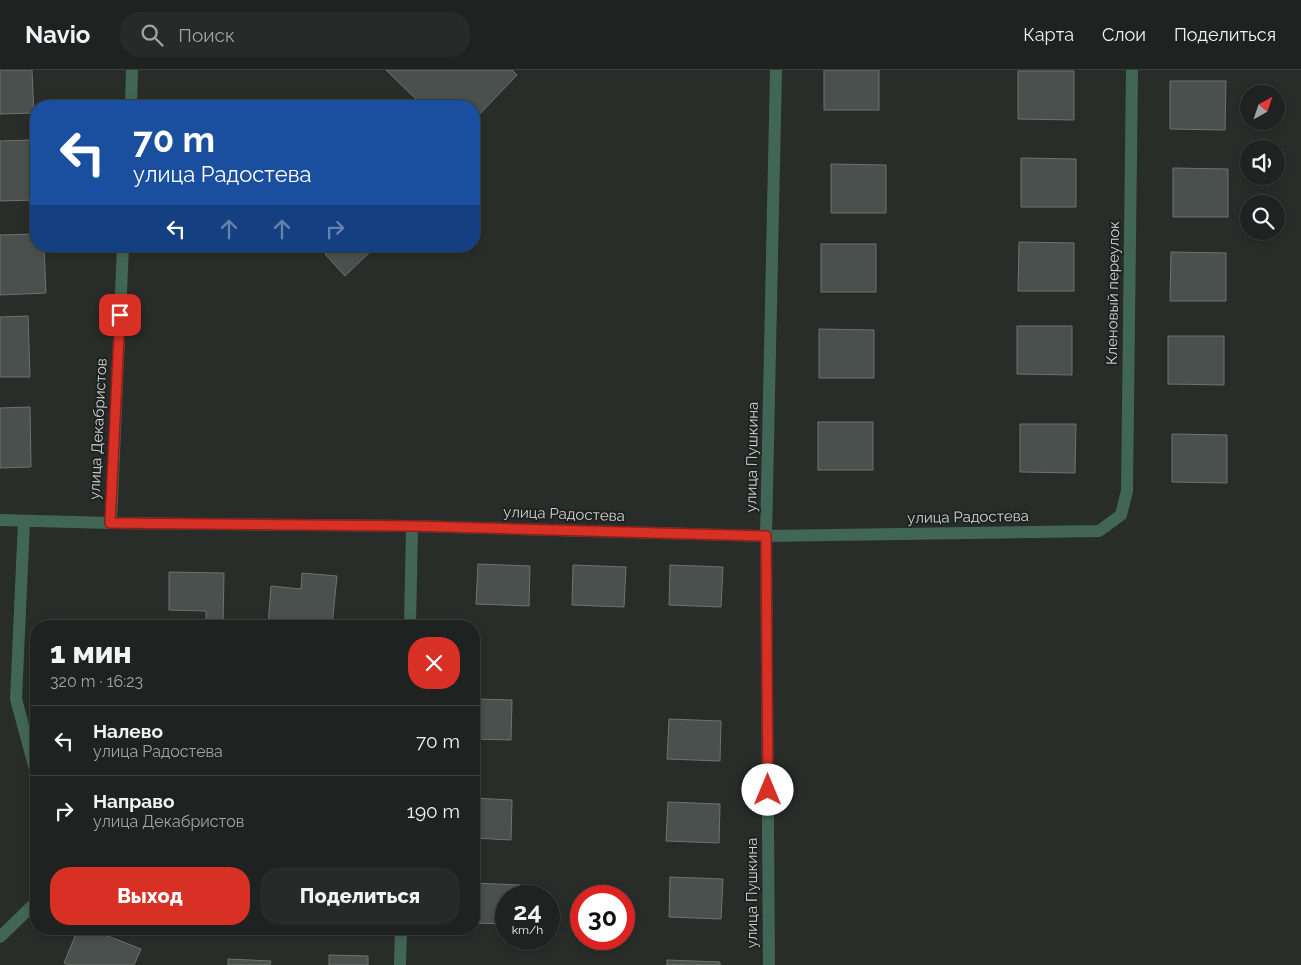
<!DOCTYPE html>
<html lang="ru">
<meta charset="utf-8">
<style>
:root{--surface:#1e2220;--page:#262a29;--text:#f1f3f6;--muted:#a1a4a5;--line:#3c3f3e;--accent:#d93025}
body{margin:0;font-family:Raleway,sans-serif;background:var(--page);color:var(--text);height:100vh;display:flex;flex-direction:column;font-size:19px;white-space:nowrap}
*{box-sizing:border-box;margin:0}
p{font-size:16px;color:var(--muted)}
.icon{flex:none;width:28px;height:28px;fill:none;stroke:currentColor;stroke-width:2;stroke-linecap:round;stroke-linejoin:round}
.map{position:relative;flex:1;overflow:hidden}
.drawer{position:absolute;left:30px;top:550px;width:450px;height:315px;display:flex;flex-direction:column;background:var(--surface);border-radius:20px;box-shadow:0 2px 8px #0003,0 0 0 1px var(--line)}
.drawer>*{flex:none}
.hud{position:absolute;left:30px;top:30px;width:450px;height:152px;border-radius:20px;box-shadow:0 2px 8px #0003,0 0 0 1px var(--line);background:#1a4fa0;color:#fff;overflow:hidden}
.needle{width:32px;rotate:40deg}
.fabs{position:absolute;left:1240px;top:15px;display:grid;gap:10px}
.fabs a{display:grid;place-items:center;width:45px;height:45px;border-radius:50%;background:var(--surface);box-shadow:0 2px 8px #0003,0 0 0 1px var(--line);font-size:25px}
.speed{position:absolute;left:495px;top:815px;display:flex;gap:10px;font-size:25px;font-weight:700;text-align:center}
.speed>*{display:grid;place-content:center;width:65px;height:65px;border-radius:50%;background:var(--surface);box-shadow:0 2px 8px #0003,0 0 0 1px var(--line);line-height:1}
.speed small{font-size:12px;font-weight:400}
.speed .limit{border:8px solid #d22;background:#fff;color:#111}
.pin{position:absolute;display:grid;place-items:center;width:42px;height:42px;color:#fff;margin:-21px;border-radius:10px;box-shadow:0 2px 8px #0006}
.me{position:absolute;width:55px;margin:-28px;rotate:0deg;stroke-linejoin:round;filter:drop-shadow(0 0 4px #0008)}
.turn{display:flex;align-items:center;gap:18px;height:105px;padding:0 20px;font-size:22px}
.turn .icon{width:65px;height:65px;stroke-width:2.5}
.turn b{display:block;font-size:35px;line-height:42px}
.lanes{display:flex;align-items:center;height:48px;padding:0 20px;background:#0003;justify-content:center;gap:25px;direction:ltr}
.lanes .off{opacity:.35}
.round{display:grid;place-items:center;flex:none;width:52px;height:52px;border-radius:20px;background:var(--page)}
.head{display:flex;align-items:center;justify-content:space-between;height:85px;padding:0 20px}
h1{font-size:30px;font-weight:800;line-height:38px}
.button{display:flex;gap:10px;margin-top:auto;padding:10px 20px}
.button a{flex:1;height:58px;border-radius:20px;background:var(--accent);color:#fff;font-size:20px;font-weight:800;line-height:58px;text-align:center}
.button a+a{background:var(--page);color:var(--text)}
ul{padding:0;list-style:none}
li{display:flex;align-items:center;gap:15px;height:70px;padding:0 20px;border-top:1px solid var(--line)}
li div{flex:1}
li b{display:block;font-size:19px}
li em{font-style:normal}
header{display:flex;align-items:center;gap:30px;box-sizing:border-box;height:70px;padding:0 25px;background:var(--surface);border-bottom:1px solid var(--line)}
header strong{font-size:24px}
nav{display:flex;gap:28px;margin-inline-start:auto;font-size:18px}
.search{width:350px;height:45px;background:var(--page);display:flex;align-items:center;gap:12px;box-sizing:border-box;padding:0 18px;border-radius:20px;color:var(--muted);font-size:19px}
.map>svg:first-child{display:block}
.building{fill:#4a504d;stroke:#6d736f}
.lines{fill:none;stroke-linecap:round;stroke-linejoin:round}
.service{stroke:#426655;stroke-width:12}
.minor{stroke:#426655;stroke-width:12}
.route-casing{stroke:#8d1f18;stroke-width:12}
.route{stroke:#d93025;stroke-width:9}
.labels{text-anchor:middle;stroke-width:4;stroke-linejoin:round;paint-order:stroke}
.street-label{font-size:15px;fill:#cfd2d0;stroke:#1e2321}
</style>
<header>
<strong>Navio</strong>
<div class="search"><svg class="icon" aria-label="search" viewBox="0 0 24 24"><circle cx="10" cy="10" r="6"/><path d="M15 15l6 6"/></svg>Поиск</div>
<nav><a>Карта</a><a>Слои</a><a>Поделиться</a></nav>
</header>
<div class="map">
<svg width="1301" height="895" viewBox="0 0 1301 895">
<rect width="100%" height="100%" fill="#282d2a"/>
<!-- building -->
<g class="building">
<path d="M0 0H32L34 43 0 44Z"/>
<path d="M386 0H512L517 5 474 50V36H423Z"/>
<rect x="824" y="0" width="55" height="40"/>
<path d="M1018 1H1074V50L1018 49Z"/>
<path d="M1170 11H1226L1225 60 1170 59Z"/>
<path d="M208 31 248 32V36H208Z"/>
<path d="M33 70 35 130 0 131V71Z"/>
<path d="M1021 88 1076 89V137H1021Z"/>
<path d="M831 94 886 95V143H831Z"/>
<path d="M1173 98 1228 99V147H1173Z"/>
<path d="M36 164V176H44L46 223 0 225V165Z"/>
<path d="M1019 172 1074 173V221H1018Z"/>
<rect x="821" y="174" width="55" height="48"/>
<path d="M333 176H376L345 206 325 184Z"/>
<path d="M1171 182 1226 183V231H1170Z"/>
<path d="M28 246 30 307H0V247Z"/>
<path d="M1017 256H1072V305L1017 304Z"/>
<path d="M819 259 874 260V308H819Z"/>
<path d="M1168 266H1224V315L1168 314Z"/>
<path d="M30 337 31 397 0 398V338Z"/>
<rect x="818" y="352" width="55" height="48"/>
<path d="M1020 354H1076L1075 403 1020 402Z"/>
<path d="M1172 364 1227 365V413L1172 412Z"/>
<path d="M478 494 530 496 529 536 476 534Z"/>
<path d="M573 495 626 497 624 537 572 535Z"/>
<path d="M670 495 723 497 721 537 669 535Z"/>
<path d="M169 502 224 503 223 556H206V541L169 540Z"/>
<path d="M302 503 337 506 332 556H268L271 516 301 519Z"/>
<path d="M474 629 512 630 511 670 474 669Z"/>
<path d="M669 649 721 651 720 691 667 689Z"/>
<path d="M474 728 512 730 511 770 474 768Z"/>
<path d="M668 732 720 734 719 773 666 771Z"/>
<path d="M670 807 723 809 721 849 669 847Z"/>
<path d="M474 813 520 815 519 826H506V854L474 853Z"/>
<path d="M78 859H90L141 879 134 895H68L64 893Z"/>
<path d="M329 885 368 886V895H329Z"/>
<path d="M228 889 271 891 270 895H228Z"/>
<path d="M667 890 720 892V895H667Z"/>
</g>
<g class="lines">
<!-- service -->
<path class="service" d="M0 867 36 832"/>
<!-- minor -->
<g class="minor">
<path d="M131 36 132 0"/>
<path d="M0 450 111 453 412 456 766 466 1099 461 1121 445 1127 421 1132 0"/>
<path d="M24 451 16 629 36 703"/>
<path d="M111 453 123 176"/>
<path d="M410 556 412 456"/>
<path d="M400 895 401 859"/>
<path d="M769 895 766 466 776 0"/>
</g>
</g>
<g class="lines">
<!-- route casing -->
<g class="route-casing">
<path id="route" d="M120 245 110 453 412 456 766 466 768 720"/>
</g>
<!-- route -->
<use href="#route" class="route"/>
</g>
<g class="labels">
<!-- street labels -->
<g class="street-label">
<text transform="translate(1113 223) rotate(-89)" y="5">Кленовый переулок</text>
<text transform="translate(98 359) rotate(-87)" y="5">улица Декабристов</text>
<text transform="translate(752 387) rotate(-89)" y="5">улица Пушкина</text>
<text transform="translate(564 444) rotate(2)" y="5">улица Радостева</text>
<text transform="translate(968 447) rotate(-1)" y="5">улица Радостева</text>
<text transform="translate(752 823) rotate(-90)" y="5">улица Пушкина</text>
</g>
</g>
</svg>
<div class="fabs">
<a><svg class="needle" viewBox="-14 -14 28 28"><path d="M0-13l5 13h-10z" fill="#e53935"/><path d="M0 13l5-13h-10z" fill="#a1a4a5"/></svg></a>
<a><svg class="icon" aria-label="sound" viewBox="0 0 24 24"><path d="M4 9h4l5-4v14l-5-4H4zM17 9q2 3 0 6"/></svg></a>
<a><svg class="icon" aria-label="search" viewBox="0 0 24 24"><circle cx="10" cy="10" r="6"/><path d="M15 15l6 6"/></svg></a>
</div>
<div class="speed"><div>24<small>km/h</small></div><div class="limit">30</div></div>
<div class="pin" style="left:120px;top:245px;background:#d93025"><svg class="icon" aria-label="arrive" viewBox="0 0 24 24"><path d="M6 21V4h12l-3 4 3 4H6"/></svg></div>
<svg class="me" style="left:768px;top:720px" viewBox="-20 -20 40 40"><circle r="19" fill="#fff"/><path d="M0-13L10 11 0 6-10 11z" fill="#d93025"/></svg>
<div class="hud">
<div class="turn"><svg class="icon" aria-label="left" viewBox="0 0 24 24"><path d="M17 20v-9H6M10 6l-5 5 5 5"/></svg><div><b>70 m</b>улица Радостева</div></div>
<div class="lanes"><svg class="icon" aria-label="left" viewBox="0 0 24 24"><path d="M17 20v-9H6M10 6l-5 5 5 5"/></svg><svg class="icon off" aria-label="ahead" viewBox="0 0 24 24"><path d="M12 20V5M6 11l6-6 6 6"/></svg><svg class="icon off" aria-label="ahead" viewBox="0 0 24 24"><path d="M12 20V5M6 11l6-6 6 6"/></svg><svg class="icon off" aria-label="right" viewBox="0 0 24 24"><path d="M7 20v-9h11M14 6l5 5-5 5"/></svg></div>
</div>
<section class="drawer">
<div class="head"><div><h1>1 мин</h1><p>320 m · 16:23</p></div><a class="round" style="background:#d93025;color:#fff"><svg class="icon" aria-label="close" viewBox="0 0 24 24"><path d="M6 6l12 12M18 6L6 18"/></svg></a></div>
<ul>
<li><svg class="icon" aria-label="left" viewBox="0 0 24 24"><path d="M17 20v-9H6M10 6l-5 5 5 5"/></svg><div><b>Налево</b><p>улица Радостева</p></div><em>70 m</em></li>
<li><svg class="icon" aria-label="right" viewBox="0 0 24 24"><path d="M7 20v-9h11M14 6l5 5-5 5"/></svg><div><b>Направо</b><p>улица Декабристов</p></div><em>190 m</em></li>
</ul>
<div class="button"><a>Выход</a><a>Поделиться</a></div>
</section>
</div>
